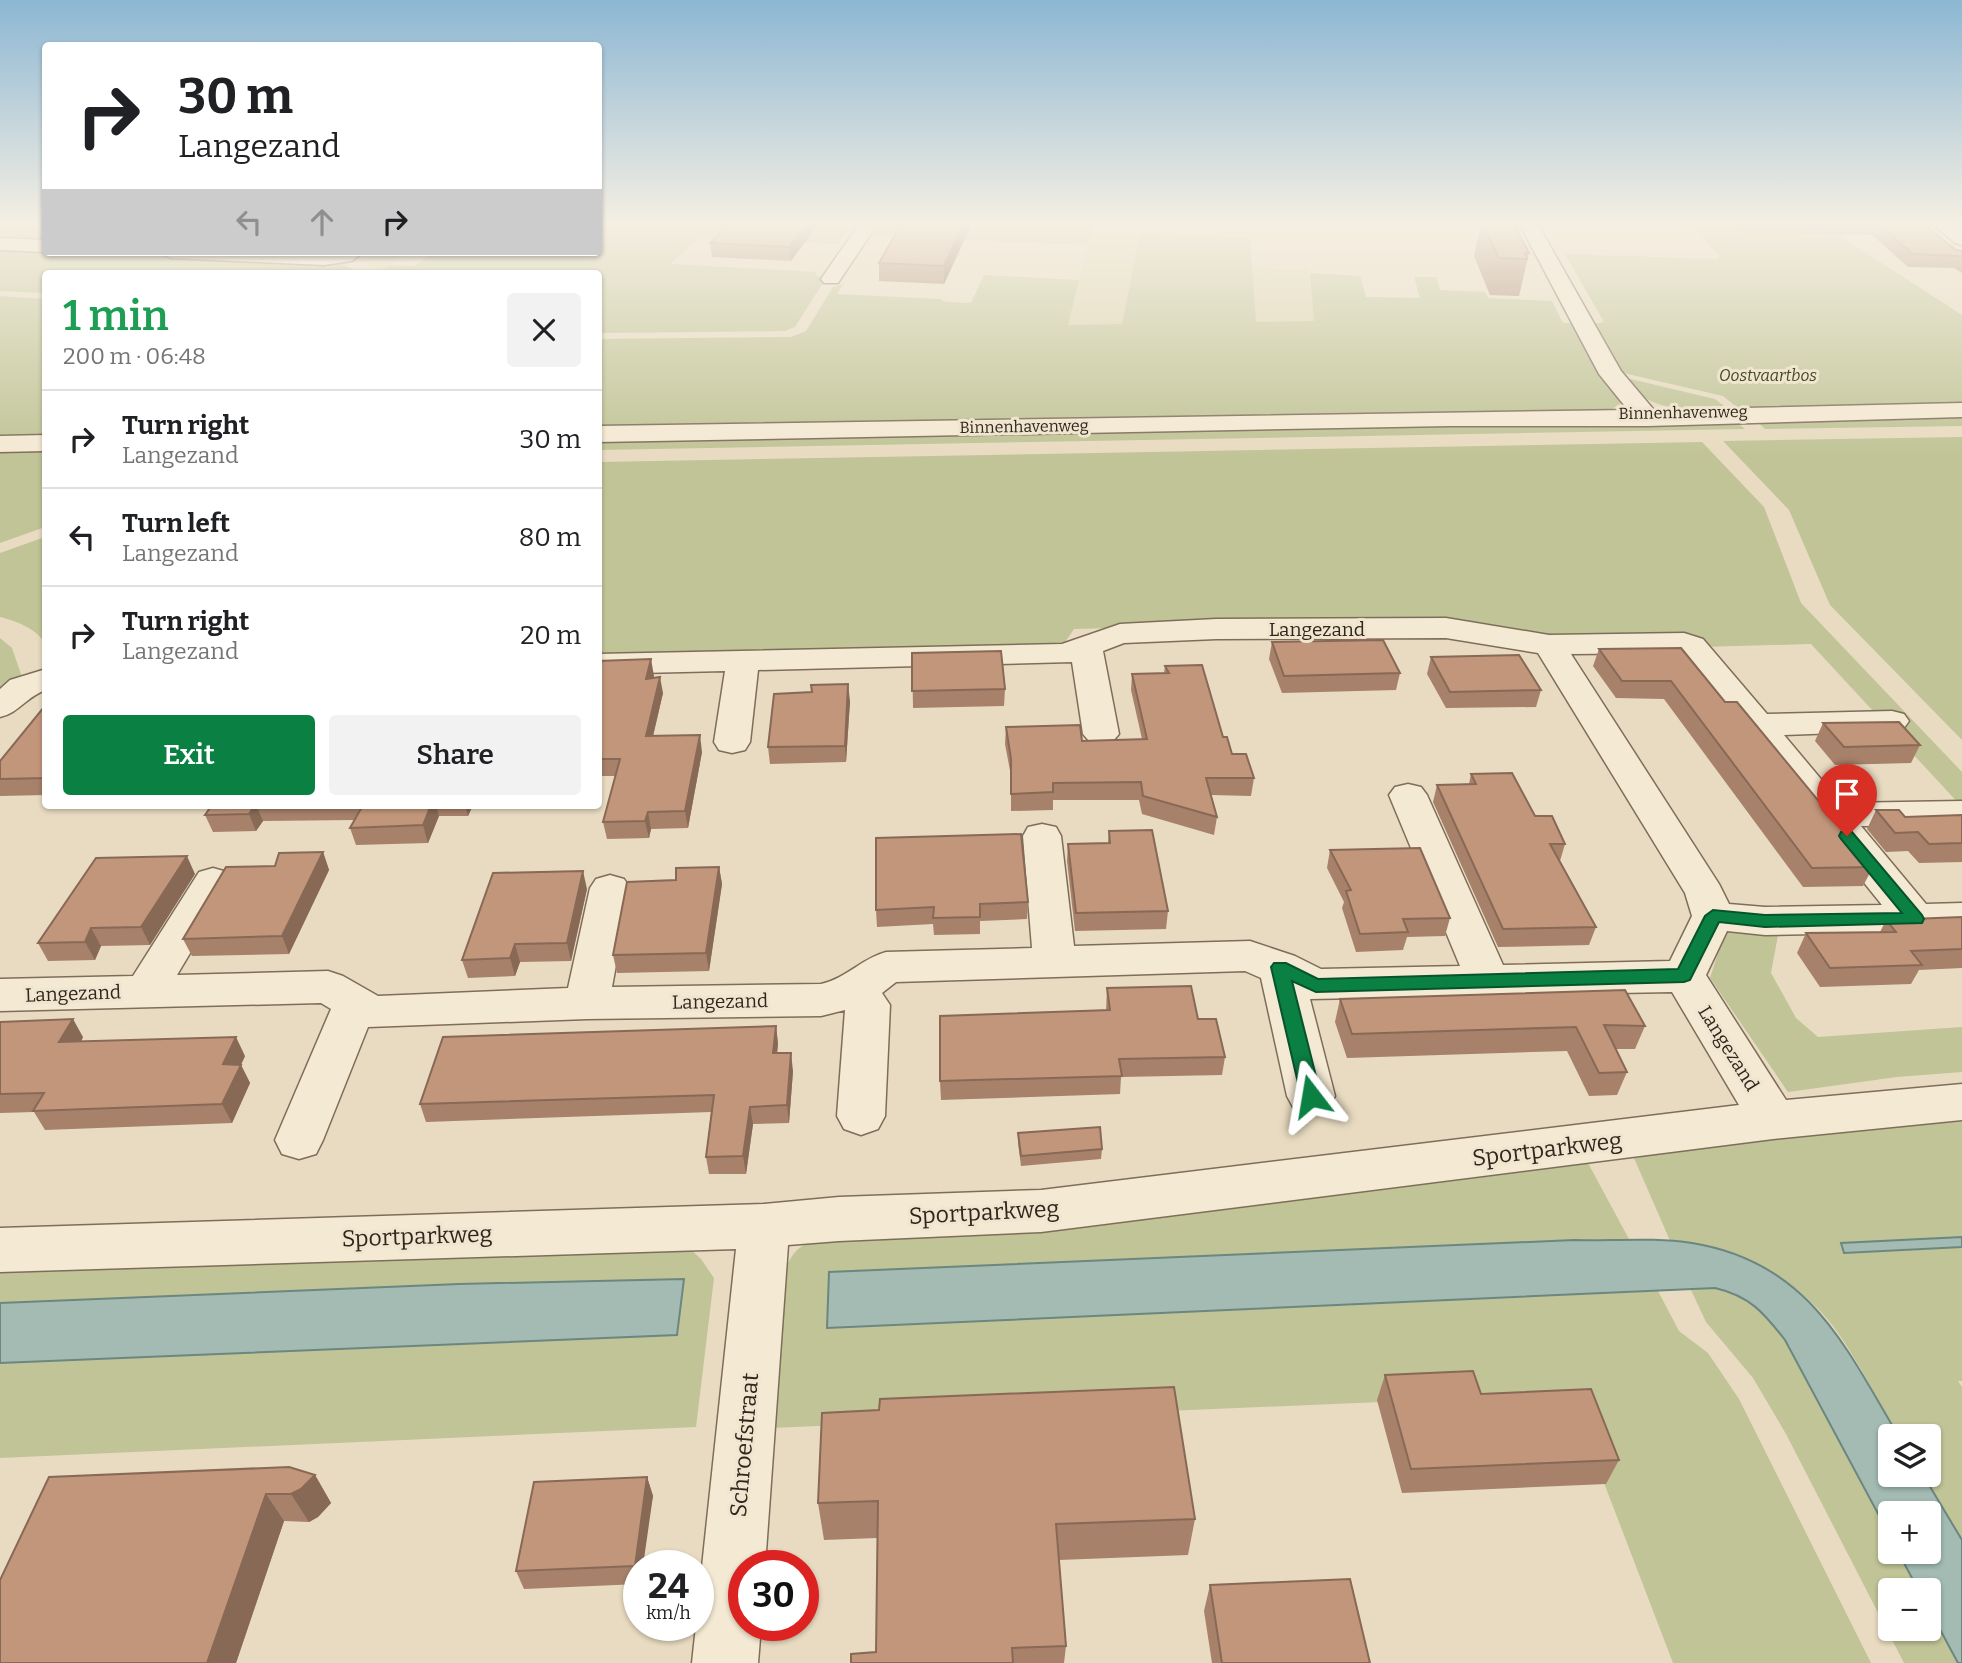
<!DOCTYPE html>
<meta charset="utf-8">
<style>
:root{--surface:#fff;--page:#f2f2f2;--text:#202124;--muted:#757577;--line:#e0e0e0;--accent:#0b8043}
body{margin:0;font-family:Bitter,serif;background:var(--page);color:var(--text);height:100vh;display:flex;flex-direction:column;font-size:26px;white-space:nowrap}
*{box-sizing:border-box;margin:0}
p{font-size:23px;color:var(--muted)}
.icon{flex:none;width:38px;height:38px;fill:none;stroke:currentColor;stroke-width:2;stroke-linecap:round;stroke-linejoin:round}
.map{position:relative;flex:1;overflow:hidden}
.panel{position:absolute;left:42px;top:270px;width:560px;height:539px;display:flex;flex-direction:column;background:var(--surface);border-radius:7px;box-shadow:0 2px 5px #0004}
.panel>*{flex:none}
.guide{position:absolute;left:42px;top:42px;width:560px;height:214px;border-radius:7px;box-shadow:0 2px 5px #0004;background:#fff;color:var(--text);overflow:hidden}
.controls{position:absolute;left:1878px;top:1424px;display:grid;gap:14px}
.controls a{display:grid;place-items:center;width:63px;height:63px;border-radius:7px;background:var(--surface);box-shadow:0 2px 5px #0004;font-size:35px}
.speed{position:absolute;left:623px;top:1550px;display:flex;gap:14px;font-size:35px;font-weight:700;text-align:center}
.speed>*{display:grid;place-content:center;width:91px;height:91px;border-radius:50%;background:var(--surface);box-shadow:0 2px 5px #0004;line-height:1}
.speed small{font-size:18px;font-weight:400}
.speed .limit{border:10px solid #d22;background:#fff;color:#111}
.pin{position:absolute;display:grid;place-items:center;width:60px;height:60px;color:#fff;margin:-72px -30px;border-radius:50% 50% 50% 0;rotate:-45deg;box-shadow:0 0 7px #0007}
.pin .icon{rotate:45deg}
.me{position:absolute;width:77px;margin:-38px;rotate:346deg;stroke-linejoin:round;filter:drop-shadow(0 0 5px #0008)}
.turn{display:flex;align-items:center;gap:24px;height:147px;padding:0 21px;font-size:32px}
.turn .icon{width:91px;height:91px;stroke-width:2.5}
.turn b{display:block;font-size:49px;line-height:60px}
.lanes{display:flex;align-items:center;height:66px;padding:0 21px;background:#0003;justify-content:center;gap:35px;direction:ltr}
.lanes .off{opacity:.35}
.round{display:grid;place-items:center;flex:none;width:74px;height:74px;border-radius:7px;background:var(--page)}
.headline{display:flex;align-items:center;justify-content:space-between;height:119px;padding:0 21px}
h1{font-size:42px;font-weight:600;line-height:52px;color:#1e9e55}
.cta{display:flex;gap:14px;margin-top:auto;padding:14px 21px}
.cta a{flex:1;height:80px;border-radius:7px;background:var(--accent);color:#fff;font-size:28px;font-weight:600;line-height:80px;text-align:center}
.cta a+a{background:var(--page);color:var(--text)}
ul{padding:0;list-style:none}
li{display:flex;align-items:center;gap:21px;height:98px;padding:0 21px;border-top:2px solid var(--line)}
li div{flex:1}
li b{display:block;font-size:26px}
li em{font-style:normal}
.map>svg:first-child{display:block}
.farmland{fill:#dcd4af}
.green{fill:#c0c496}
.water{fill:#a3bbb3;stroke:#6c8780;stroke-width:2}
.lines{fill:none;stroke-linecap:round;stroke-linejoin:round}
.minor-casing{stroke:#7f6d5b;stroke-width:3}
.minor{fill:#f4e9d3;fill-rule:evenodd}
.wall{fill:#a7816a}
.shaded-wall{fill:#886956}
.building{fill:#c2967b;stroke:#886956;stroke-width:2}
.route{fill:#0b8043;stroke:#07532c;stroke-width:2}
.labels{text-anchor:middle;stroke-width:6;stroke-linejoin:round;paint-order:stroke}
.far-park-label{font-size:16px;font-style:italic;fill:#434b26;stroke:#f0e6d0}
.far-street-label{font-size:16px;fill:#31261d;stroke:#f0e6d0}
.street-label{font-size:19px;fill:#31261d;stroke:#f0e6d0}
.near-street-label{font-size:23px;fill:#31261d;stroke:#f0e6d0}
</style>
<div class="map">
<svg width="1962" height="1663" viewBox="0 0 1962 1663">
<rect width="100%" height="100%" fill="#e8dbc1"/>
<!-- farmland -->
<g class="farmland">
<path d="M1090 232 1140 234 1122 324 1068 325Z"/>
<path d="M361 252H409L382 271 353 257Z"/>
<path d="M1252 268 1309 270 1315 321 1256 322Z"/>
</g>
<!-- green -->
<g class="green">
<path d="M0 223H45L46 241 0 240Z"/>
<path d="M599 223H777L849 228 838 244 698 239 670 264 817 272 815 276 826 278 795 327 785 331 599 333 598 273 382 271 390 265 414 266 434 252H598Z"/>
<path d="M979 223H1093L1087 245 873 236 880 224 971 228Z"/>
<path d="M1691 223H1828L1849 242 1962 315V405L1739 409 1723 396 1619 372 1592 324 1604 322 1565 254 1717 259 1719 256Z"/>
<path d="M1140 234 1250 238 1256 322 1314 321 1310 273 1360 276 1366 297 1420 298 1414 277H1436L1440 290 1485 292 1488 298 1552 301 1563 323H1576L1620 397V404L1612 409 1562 412 599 427 598 339 791 337 806 331 833 287 843 284 837 294 940 299 946 302 971 303 984 275 1079 280 1068 325 1122 324Z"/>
<path d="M0 247 45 249 46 252H124L337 261 361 273H46L45 293 0 291Z"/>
<path d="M0 296 45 299V437H0Z"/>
<path d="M1622 377 1715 399 1728 409C1687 410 1648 413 1622 377Z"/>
<path d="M1962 415V426L1765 429 1753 418Z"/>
<path d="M1733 419 1745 429 599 450 598 438Z"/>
<path d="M1962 437V740L1830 605 1789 510 1723 441Z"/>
<path d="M1702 442 1764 507 1801 603 1962 772V807L1811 644 1700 647 1689 634 1534 641 1426 620 1074 629 1061 648 599 658 598 462Z"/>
<path d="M45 448V527L0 543V449Z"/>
<path d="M45 537H46L45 644C38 629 16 621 0 617V553Z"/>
<path d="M0 638 12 648 24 683 0 701Z"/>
<path d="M1727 925 1778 935 1771 973 1796 1018 1818 1037 1962 1027V1072L1897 1077 1788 1092 1710 978Z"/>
<path d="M1962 1119V1381H1958L1962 1387V1540L1923 1475H1928V1437H1899C1878 1401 1858 1360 1833 1326 1795 1277 1732 1244 1671 1243L1634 1158 1761 1139Z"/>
<path d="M1588 1163 1630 1241 1574 1240 827 1328 1658 1291 1679 1331 1708 1353 1739 1399 1871 1663H1673L1573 1402 1544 1395 771 1428 783 1274C793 1253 795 1247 818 1239L1093 1223Z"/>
<path d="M688 1247 701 1259 714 1278 696 1427 0 1458V1363L677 1335 684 1279 459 1284 0 1303V1268Z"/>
<path d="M1715 1288C1751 1297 1763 1312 1785 1340L1890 1536V1552H1898L1919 1591H1890V1629H1928L1929 1609 1958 1663H1904L1786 1434 1753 1378 1706 1322 1691 1290Z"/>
</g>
<!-- water -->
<g class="water">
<path d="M1962 1237V1247L1844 1253 1841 1243Z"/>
<path d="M1574 1240C1612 1241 1654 1237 1692 1243 1809 1262 1845 1346 1899 1437H1890V1475H1923L1962 1540V1663H1958L1929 1609 1928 1591H1919L1898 1552H1928V1514H1890V1536L1785 1340C1764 1313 1750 1296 1715 1288L827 1328 829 1272Z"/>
<path d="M684 1279 677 1335 0 1363V1303L459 1284Z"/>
</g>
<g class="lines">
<!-- minor casing -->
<g class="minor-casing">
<g id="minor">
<path d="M860 223H878L838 283H824L821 279Z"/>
<path d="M1519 223H1537L1621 371 1654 410 1962 403V417L1648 426H1449L598 442V426L1628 410 1599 374Z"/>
<path d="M1932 223H1952L1962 230V245L1955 243Z"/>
<path d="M0 238 46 240V252L0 250Z"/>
<path d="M160 252H363L352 261 324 265 170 258Z"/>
<path d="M46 435V451L0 452V436Z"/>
<path d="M1446 618 1549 635 1684 633 1703 639 1767 714 1892 711 1904 714 1909 721 1904 728 1892 731 1784 735 1841 803 1962 801V825L1861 826 1926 904 1962 903V931L1765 935 1727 931 1706 975 1786 1100 1962 1084V1120L1773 1139 1041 1232 839 1241 788 1245 765 1566H744V1626H761L758 1663H692L696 1626H698V1604L736 1249 0 1272V1228L764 1204 839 1197 1041 1190 1739 1105 1672 992 1310 999 1335 1096 1328 1109 1311 1114 1294 1109 1287 1096 1261 978 1245 971 896 982 882 993 890 1005 885 1116 878 1129 861 1135 844 1129 837 1116 845 1010 821 1016 587 1019 368 1027 323 1140 316 1154 299 1159 282 1154 275 1140 331 1009 321 1003 0 1011V979L133 976 199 872 213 868 227 872 233 881 177 975 328 971 343 976 378 996 568 988 590 888 596 879 610 875 624 879 630 888 612 987 821 984C847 978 861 959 886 952L1032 948 1023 836 1028 827 1042 824 1056 827 1061 836 1074 946 1250 941 1295 956 1321 969 1460 966 1389 795 1395 787 1408 784 1421 787 1427 795 1503 965 1670 961 1692 916 1685 893 1538 653 1446 638 1216 639 1124 643 1103 651 1119 734 1113 741 1101 745 1089 741 1083 734 1072 662 758 670 750 742 745 750 732 753 719 750 714 742 725 671 598 674V654L1062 644 1120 624 1216 619ZM1680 653 1882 905 1765 907 1729 904 1719 884 1571 654Z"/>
<path d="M46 669V690C27 696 19 713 0 717V689L10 680Z"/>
</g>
</g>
<!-- minor -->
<use href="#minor" class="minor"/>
</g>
<!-- wall -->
<g class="wall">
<path d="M731 223H819L791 261 712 257 710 243Z"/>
<path d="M902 223H972L944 284 879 281V263Z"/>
<path d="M1481 223H1513L1529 253 1519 296 1490 295 1474 256Z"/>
<path d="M1731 223H1922L1956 250 1962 251V273L1954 268 1908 267 1872 235 1740 232Z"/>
<path d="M1272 642 1400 673 1396 690 1282 693 1269 659Z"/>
<path d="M1599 649 1725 702 1873 867 1863 886 1803 887 1664 699 1616 698 1593 666Z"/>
<path d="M912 653 1005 689 1004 706 913 708Z"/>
<path d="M1431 657 1541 690 1536 707 1446 708 1427 674Z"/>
<path d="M598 661 654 676 653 678 663 693 653 736 702 752 688 828 651 829 649 838 607 839 603 822 615 776H598Z"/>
<path d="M1165 666 1223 737 1232 754 1254 778 1251 796 1211 795 1217 817 1214 835 1142 814 1139 800H1053V810L1011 811V776L1005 744 1006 727 1082 741 1142 739 1131 690 1132 674 1164 673Z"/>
<path d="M811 685 850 701 846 762 770 764 768 747 811 693Z"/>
<path d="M46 707V795L0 796V761Z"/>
<path d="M1823 723 1920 745 1911 763 1835 765 1815 741Z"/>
<path d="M1471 774 1535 816 1565 844 1560 861 1596 927 1589 945 1498 947 1433 802 1437 785 1469 784Z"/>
<path d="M212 805H473L468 816H439L428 843 356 845 350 828 354 820 263 821 256 831 213 832 205 815Z"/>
<path d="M1876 810 1905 817 1962 815V862L1919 863 1908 851 1886 852 1867 829Z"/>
<path d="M1109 831 1168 911 1166 929 1075 931 1067 861 1068 844 1108 843Z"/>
<path d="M1330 850 1450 918 1445 936 1407 937 1403 950 1356 952 1342 908 1344 902 1327 868Z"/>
<path d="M323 852 329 870 289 954 192 956 183 939 275 866Z"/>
<path d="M719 867 722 884 709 971 617 973 613 955 676 880Z"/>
<path d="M195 874 150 945 101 946 95 960 48 961 38 943Z"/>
<path d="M587 889 571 961 520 962 515 976 468 978 462 960Z"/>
<path d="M1028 902 1027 919 980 921V934L934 935 933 924 877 927 876 910Z"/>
<path d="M1962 917V968L1919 970 1911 984 1820 987 1797 953 1806 933 1880 932 1886 920Z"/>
<path d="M1107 988 1198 1019 1225 1057 1222 1075 1121 1077 1120 1094 941 1100 940 1081 1106 1011Z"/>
<path d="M1340 999 1645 1026 1635 1049H1616L1627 1072 1617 1095 1589 1096 1567 1051 1347 1058 1335 1022Z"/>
<path d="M0 1022 83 1037 81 1042 245 1056 241 1065 250 1083 232 1123 45 1130 34 1112 0 1113Z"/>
<path d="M776 1026 778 1044 777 1053 793 1071 789 1123 753 1124 746 1174H709L706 1157 711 1112 426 1122 420 1104Z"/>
<path d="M1018 1133 1102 1149 1101 1159 1021 1166 1018 1143Z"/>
<path d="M1385 1375 1481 1394 1619 1460 1606 1484 1402 1493 1377 1400Z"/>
<path d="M822 1413 1195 1519 1188 1555 1059 1560 1066 1646 1064 1663H851L876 1652 877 1538 824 1540 818 1503Z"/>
<path d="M315 1475 331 1503 318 1517 309 1522 284 1521 236 1663H0V1580Z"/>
<path d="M647 1477 653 1496 639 1566V1584L524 1589 516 1571Z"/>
<path d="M1210 1585 1370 1663H1212L1204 1611Z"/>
</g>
<!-- shaded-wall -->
<g class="shaded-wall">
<path d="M808 223H819L791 261 789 247Z"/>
<path d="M964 223H972L944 284V266Z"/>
<path d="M651 659 654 676 648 696 646 679Z"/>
<path d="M660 677 663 693 649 753 646 736Z"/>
<path d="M848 684 850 701 846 762 845 746Z"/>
<path d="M700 735 702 752 688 828 685 811Z"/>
<path d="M255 805H256L263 821 256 831 249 814Z"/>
<path d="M431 805H436L439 816 428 843 423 825Z"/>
<path d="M465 805H473L468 816Z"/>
<path d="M648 812 651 829 649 838 645 821Z"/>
<path d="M323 852 329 870 289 954 282 936Z"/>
<path d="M187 856 195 874 150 945 141 927Z"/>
<path d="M719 867 722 884 709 971 706 953Z"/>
<path d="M583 871 587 889 571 961 567 943Z"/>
<path d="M91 928 101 946 95 960 85 942Z"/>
<path d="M515 944 520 962 515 976 510 958Z"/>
<path d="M73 1019 83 1037 70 1061 59 1042Z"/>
<path d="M776 1026 778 1044 775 1071 773 1053Z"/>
<path d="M236 1037 245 1056 232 1083 223 1064Z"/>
<path d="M791 1053 793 1071 789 1123 787 1105Z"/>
<path d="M241 1065 250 1083 232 1123 222 1104Z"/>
<path d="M750 1107 753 1124 746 1174 743 1156Z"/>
<path d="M315 1475 331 1503 318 1517 309 1522 291 1494Z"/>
<path d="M647 1477 653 1496 643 1566H639V1578L635 1566Z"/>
<path d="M266 1494 284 1521 236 1663H207Z"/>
</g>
<!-- building -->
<g class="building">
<path d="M731 223H808L789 247 710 243Z"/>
<path d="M902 223H964L944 266 879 263Z"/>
<path d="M1482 223H1513L1529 253H1525L1527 259 1499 258Z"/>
<path d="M1863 223H1922L1956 250 1962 251V257L1959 256 1913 254 1876 223Z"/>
<path d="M1383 640 1400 673 1284 676 1272 642Z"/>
<path d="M1681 648 1725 702H1737L1873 867 1812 868 1671 681H1622L1599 649Z"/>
<path d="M1001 651 1005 689 912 691V653Z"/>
<path d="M1519 655 1541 690 1450 692 1431 657Z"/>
<path d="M651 659 646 679 660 677 646 736 700 735 685 811 648 812 645 821 603 822 620 759H598V661Z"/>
<path d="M1202 665 1223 737H1227L1232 754H1246L1254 778H1206L1217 817 1143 796 1141 782 1053 783V792L1011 794V759L1006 727 1080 725 1082 741 1147 739 1132 674 1169 673 1165 666Z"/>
<path d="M848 684 845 746 768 747 774 694 812 692 811 685Z"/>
<path d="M44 707H46V778L0 779V761Z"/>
<path d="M1899 722 1920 745 1844 747 1823 723Z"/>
<path d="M1512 773 1535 816H1552L1565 844H1550L1596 927 1503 929 1437 785 1476 784 1471 774Z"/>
<path d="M212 805H255L249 814 205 815Z"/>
<path d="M363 805H431L423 825 350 828Z"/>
<path d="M1876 810H1899L1905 817 1962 815V843L1929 844 1918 832 1895 833Z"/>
<path d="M1152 830 1168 911 1076 913 1068 844 1110 843 1109 831Z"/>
<path d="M1021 834 1028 902 980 904V917L933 918 934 907 876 910V838Z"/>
<path d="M1420 848 1450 918 1403 919 1408 932 1360 934 1346 891 1351 890 1330 850Z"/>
<path d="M323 852 282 936 183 939 226 867 275 866 279 853Z"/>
<path d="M187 856 141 927 91 928 85 942 38 943 96 858Z"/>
<path d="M719 867 706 953 613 955 627 882 676 880V868Z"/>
<path d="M583 871 567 943 515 944 510 958 462 960 493 873Z"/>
<path d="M1962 917V949L1911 951 1922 965 1830 968 1806 933 1896 932 1886 920Z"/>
<path d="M1191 986 1198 1019H1216L1225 1057 1119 1059 1122 1076 940 1081V1016L1110 1010 1107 988Z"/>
<path d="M1625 990 1645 1026 1604 1025 1627 1072 1599 1073 1576 1027 1352 1034 1340 999Z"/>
<path d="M73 1019 59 1042 236 1037 223 1064 241 1065 222 1104 33 1111 44 1093 0 1094V1022Z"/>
<path d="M776 1026 773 1053H791L787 1105 750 1107 743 1156 706 1157 714 1095 420 1104 443 1037Z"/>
<path d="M1100 1127 1102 1149 1021 1156 1018 1133Z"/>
<path d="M1473 1371 1481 1394 1591 1389 1619 1460 1411 1469 1385 1375Z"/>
<path d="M1174 1387 1195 1519 1056 1524 1066 1646 1012 1648 1013 1663H851V1654L876 1652 878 1501 818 1503 822 1413 879 1410 880 1399Z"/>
<path d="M289 1467 315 1475 301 1489 291 1494H266L207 1663H0V1580L49 1477Z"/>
<path d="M647 1477 635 1566 516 1571 534 1482Z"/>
<path d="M1350 1579 1370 1663H1222L1210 1585Z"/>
</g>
<!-- sky -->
<linearGradient id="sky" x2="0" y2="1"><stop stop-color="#8cb7d3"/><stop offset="0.49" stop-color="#f5efe3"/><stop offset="1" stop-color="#f5efe3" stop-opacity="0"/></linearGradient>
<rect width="1962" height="456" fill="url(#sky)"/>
<!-- route -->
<path class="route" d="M1847 831 1852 832 1922 915 1924 919 1922 923 1765 927 1719 922 1690 980 1684 982 1316 992 1292 981 1321 1096 1318 1102 1311 1104 1304 1102 1301 1096 1271 967 1274 963H1286L1318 979 1678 969 1705 916 1713 910 1765 915 1902 913 1841 839 1839 836 1841 832Z"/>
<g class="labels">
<!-- far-park labels -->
<g class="far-park-label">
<text x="1768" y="381">Oostvaartbos</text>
</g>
<!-- far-street labels -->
<g class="far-street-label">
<text transform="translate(1683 412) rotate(-1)" y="6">Binnenhavenweg</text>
<text transform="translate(1024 426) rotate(-1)" y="6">Binnenhavenweg</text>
</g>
<!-- street labels -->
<g class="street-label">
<text x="1317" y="636">Langezand</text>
<text transform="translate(73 993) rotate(-2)" y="7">Langezand</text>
<text transform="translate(720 1001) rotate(-1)" y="7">Langezand</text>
<text transform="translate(1729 1048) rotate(58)" y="7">Langezand</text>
</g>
<!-- near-street labels -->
<g class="near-street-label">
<text transform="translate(1547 1149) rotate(-7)" y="8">Sportparkweg</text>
<text transform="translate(984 1212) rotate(-3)" y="8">Sportparkweg</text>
<text transform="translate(417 1236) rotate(-2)" y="8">Sportparkweg</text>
<text transform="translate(744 1445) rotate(-85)" y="8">Schroefstraat</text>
</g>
</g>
</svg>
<div class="controls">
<a><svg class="icon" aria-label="layers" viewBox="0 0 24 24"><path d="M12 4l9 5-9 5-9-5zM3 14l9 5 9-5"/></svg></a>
<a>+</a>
<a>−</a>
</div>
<div class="speed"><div>24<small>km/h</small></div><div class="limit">30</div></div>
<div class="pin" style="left:1847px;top:836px;background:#d93025"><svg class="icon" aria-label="arrive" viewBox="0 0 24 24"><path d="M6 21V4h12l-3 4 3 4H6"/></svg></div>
<svg class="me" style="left:1311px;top:1096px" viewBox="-20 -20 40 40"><path d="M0-17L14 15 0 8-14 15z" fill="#0b8043" stroke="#fff" stroke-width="4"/></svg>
<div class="guide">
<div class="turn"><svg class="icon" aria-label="right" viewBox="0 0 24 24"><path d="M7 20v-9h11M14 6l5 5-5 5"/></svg><div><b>30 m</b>Langezand</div></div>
<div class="lanes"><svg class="icon off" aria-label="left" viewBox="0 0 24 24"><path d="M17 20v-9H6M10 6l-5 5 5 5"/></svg><svg class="icon off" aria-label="ahead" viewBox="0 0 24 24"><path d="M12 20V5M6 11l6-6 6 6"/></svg><svg class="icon" aria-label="right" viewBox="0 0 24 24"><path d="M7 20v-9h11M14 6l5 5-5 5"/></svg></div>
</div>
<section class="panel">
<div class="headline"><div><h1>1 min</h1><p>200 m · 06:48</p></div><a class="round"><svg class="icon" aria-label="close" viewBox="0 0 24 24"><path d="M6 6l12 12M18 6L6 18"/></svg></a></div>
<ul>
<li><svg class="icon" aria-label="right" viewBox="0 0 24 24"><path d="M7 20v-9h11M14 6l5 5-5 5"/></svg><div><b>Turn right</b><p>Langezand</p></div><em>30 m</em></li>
<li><svg class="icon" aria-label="left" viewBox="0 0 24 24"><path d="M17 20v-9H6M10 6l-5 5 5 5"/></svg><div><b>Turn left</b><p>Langezand</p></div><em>80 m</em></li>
<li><svg class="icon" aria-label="right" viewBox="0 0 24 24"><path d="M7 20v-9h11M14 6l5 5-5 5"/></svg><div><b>Turn right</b><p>Langezand</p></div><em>20 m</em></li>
</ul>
<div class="cta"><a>Exit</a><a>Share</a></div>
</section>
</div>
